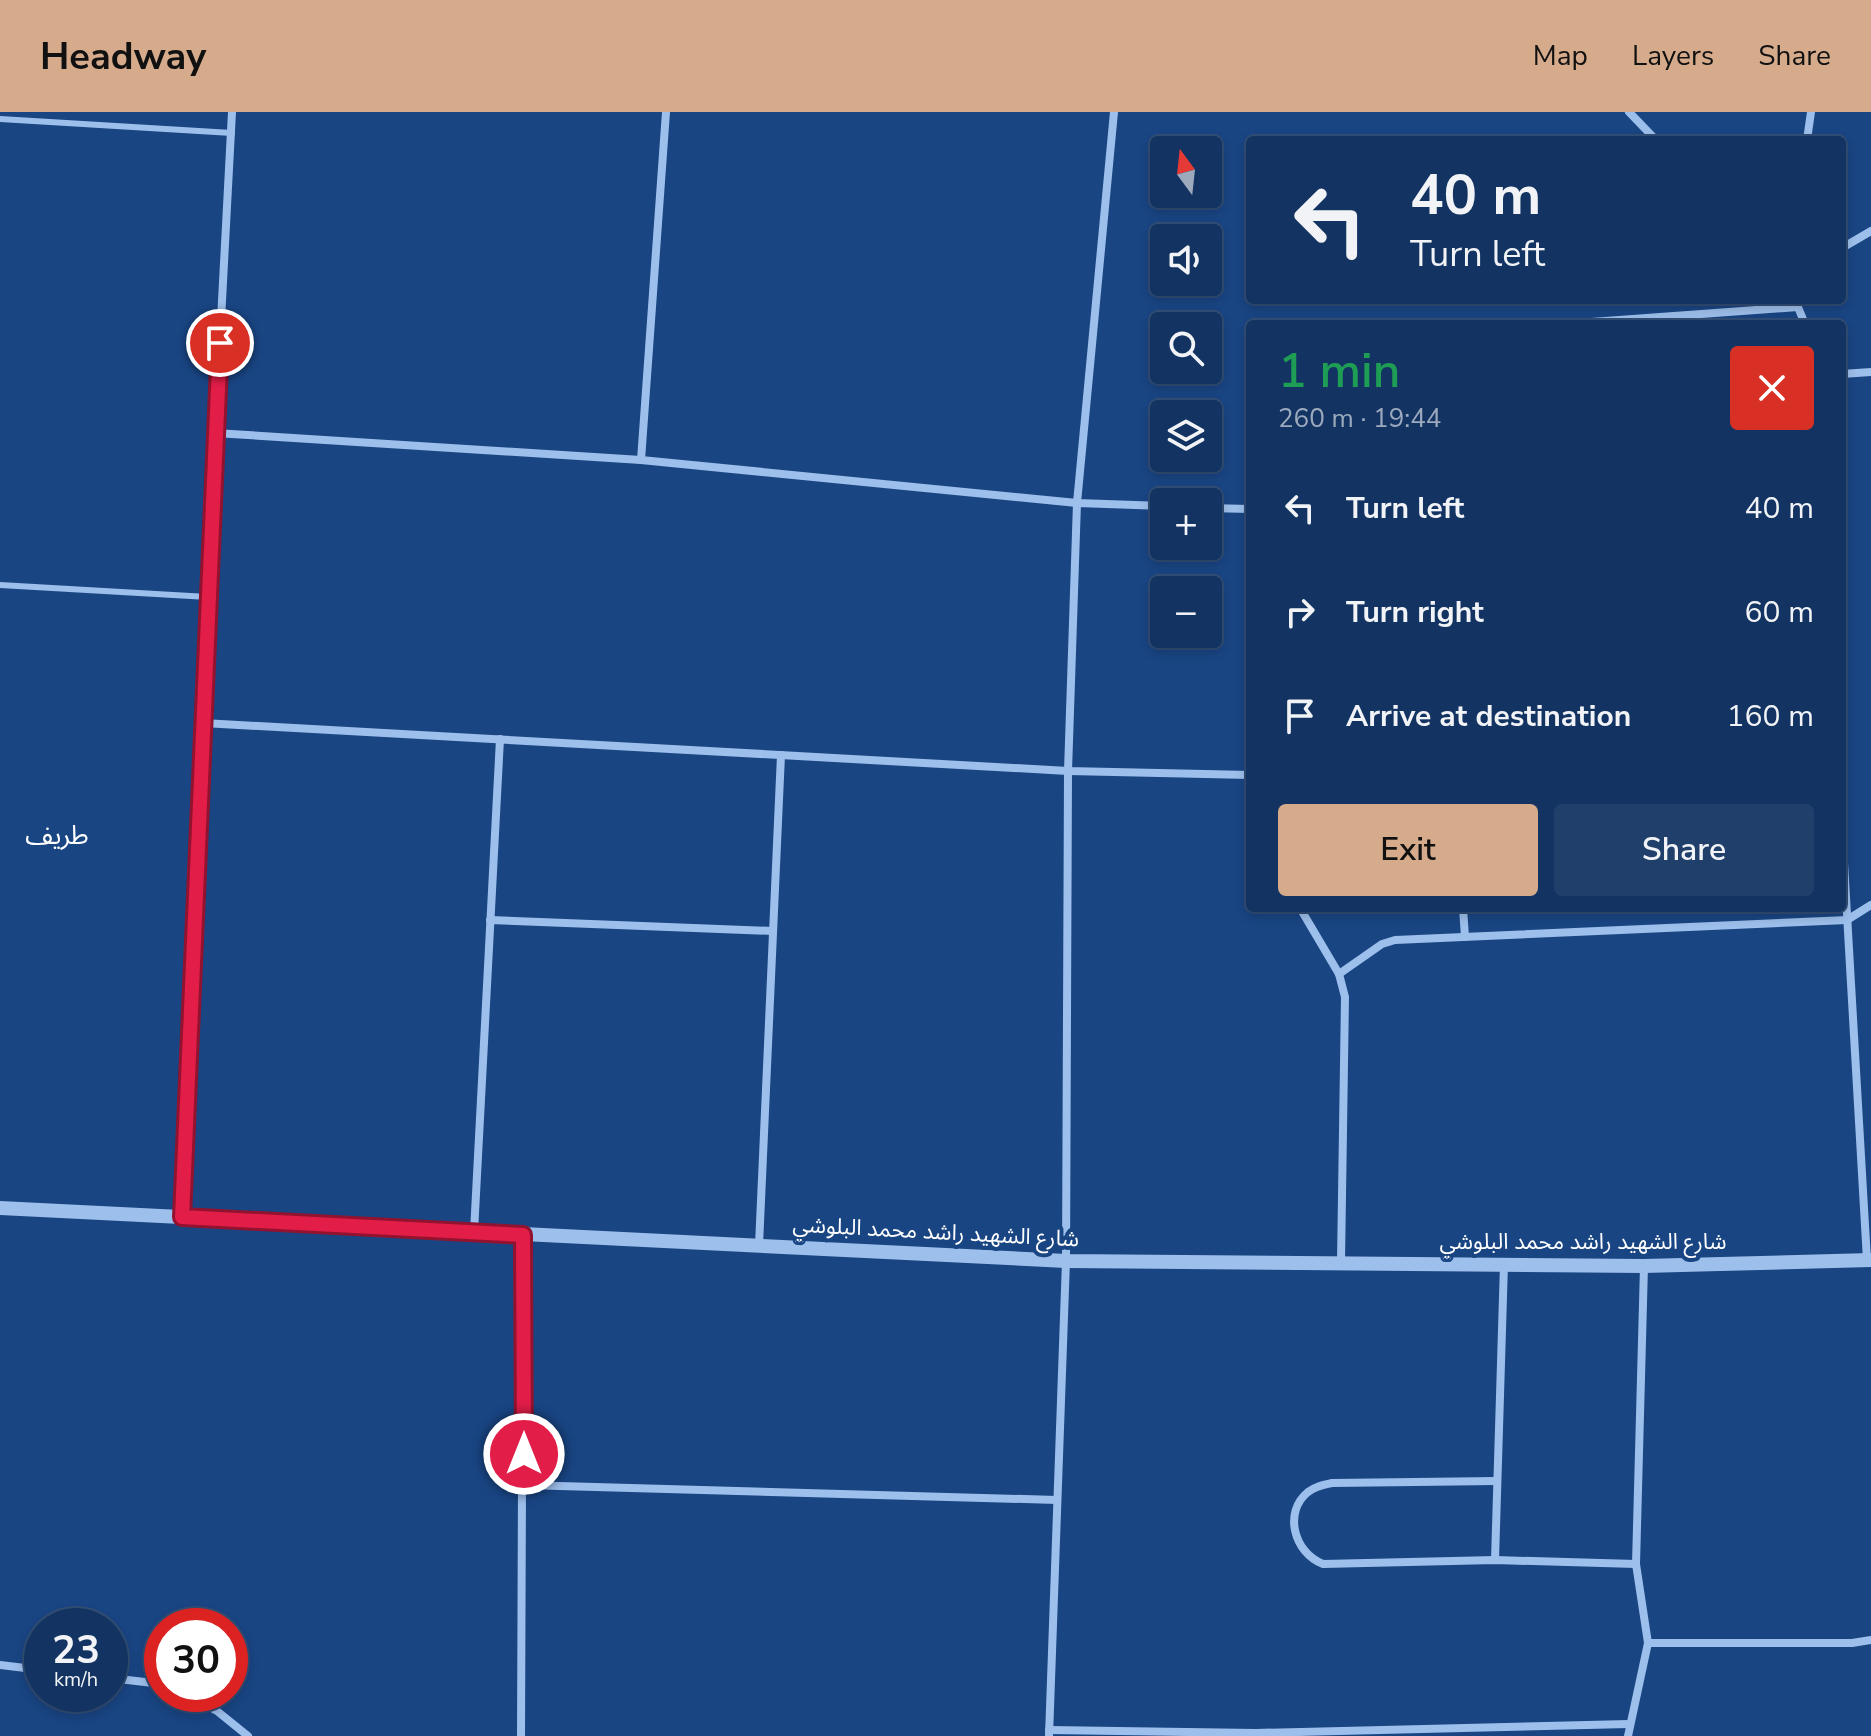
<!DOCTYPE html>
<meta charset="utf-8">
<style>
:root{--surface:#133462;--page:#203f6b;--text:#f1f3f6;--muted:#9daabe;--line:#324f77;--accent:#d6ab8b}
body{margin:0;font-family:"Nunito Sans","Noto Sans Arabic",sans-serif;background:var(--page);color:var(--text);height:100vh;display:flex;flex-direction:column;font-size:30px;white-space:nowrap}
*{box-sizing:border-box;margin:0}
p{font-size:26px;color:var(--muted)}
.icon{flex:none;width:44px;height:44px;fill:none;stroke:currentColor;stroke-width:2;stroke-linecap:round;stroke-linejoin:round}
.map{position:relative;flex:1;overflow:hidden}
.details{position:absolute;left:1246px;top:208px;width:600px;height:592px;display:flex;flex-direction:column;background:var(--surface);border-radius:8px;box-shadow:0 4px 12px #0003,0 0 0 2px var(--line)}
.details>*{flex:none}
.banner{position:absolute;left:1246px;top:24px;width:600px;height:168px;border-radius:8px;box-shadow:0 4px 12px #0003,0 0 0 2px var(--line);background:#133462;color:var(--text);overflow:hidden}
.needle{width:52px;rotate:345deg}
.buttons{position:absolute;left:1150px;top:24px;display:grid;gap:16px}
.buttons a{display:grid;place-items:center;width:72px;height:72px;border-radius:8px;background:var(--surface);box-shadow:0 4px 12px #0003,0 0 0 2px var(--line);font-size:40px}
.speed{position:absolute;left:24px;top:1496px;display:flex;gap:16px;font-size:40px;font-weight:700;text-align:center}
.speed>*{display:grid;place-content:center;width:104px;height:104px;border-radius:50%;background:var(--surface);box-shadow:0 4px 12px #0003,0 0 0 2px var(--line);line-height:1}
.speed small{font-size:20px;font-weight:400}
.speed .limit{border:12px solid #d22;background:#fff;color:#111}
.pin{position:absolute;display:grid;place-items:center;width:68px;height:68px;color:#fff;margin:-34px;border:4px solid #fff;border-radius:50%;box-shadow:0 2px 8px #0007}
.me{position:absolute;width:88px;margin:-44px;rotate:0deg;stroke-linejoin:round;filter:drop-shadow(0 0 6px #0008)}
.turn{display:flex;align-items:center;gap:28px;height:168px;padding:0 32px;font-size:36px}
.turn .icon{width:104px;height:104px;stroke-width:2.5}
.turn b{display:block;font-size:56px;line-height:68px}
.round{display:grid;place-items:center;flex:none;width:84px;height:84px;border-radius:8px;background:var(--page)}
.head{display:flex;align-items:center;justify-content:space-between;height:136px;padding:0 32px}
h1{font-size:48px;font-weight:600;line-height:60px;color:#1e9e55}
.action{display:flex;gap:16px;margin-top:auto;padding:16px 32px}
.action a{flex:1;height:92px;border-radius:8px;background:var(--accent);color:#111;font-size:32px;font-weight:600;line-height:92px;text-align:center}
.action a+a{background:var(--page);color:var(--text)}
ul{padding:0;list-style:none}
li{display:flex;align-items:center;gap:24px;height:104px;padding:0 32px}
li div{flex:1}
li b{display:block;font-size:30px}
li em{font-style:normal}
header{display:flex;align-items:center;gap:48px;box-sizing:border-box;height:112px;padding:0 40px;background:var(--accent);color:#111}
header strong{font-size:38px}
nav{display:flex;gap:44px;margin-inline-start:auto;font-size:28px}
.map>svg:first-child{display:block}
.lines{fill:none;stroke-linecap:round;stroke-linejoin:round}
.service{stroke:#9dbfeb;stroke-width:6}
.minor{stroke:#9dbfeb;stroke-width:8}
.tertiary{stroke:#9dbfeb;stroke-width:14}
.route-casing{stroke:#92132f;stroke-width:20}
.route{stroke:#e11d48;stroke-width:14}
.labels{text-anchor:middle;stroke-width:8;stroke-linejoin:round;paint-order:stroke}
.street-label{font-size:22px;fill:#fff;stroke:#194583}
.quarter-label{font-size:26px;fill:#fff;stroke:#194583}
</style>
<header>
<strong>Headway</strong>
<nav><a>Map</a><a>Layers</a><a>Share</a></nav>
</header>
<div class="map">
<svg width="1871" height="1624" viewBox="0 0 1871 1624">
<rect width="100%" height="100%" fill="#194583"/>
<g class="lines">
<!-- service -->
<g class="service">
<path d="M0 7 232 21"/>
<path d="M0 473 208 485"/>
</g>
<!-- minor -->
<g class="minor">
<path d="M1629 0 1656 28"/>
<path d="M1807 28 1811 0"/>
<path d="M1842 136 1871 119"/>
<path d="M1795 188 1805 212"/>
<path d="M1564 212 1798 195"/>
<path d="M1842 262 1871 260"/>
<path d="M215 321 641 348 1077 391 1164 394"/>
<path d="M641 348 666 0"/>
<path d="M1208 396 1250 397"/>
<path d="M203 611 1068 659 1250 663"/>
<path d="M1842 716 1867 1148"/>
<path d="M1300 796 1339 862 1345 885 1341 1150"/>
<path d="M1463 796 1465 825"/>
<path d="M490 808 773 819"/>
<path d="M1339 862 1382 832 1395 828 1847 808 1871 793"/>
<path d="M182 1105 215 321 232 0"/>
<path d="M474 1120 500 627"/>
<path d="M759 1133 781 643"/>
<path d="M1497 1369 1332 1371C1323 1373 1316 1374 1308 1380 1283 1400 1294 1441 1323 1452L1495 1448 1636 1452"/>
<path d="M524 1373 1057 1388"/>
<path d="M1495 1448 1504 1152"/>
<path d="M1648 1531H1852L1871 1528"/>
<path d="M0 1553 42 1558"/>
<path d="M110 1566 162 1572"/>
<path d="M185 1582 217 1599 248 1624"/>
<path d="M1049 1618 1256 1621 1629 1612"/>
<path d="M521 1624 523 1123"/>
<path d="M1049 1624 1066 1149 1068 659 1077 391 1114 0"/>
<path d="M1628 1624 1648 1531 1636 1452 1644 1154"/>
</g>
<!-- tertiary -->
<path class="tertiary" d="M0 1096 1066 1149 1644 1154 1871 1148"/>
</g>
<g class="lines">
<!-- route casing -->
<g class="route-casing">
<path id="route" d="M220 231 182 1105 523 1123 524 1342"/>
</g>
<!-- route -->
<use href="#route" class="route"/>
</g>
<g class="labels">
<!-- street labels -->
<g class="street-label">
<text transform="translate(936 1119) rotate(3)" y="8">شارع الشهيد راشد محمد البلوشي</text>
<text x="1583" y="1137">شارع الشهيد راشد محمد البلوشي</text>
</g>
<!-- quarter labels -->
<g class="quarter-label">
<text x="57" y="732">طريف</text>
</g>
</g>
</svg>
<div class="buttons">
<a><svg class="needle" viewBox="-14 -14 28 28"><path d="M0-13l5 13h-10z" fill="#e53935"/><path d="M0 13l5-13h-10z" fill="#9daabe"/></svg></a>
<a><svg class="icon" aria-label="sound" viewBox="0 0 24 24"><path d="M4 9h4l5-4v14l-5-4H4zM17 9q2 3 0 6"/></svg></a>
<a><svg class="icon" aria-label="search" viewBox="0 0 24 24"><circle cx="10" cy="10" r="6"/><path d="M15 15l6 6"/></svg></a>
<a><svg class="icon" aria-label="layers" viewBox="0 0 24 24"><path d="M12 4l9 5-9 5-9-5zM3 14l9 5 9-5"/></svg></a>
<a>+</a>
<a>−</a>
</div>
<div class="speed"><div>23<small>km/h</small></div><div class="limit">30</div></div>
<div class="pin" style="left:220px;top:231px;background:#d93025"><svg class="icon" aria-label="arrive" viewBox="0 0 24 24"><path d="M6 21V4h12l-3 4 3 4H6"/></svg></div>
<svg class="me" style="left:524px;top:1342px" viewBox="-20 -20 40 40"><circle r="17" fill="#e11d48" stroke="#fff" stroke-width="3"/><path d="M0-11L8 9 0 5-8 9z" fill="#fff"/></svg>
<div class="banner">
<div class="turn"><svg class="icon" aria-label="left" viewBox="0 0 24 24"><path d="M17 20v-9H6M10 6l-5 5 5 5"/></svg><div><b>40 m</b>Turn left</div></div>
</div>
<section class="details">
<div class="head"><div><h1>1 min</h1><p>260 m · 19:44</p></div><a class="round" style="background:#d93025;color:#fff"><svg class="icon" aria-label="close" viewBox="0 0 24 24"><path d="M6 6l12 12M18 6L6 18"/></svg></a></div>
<ul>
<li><svg class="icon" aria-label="left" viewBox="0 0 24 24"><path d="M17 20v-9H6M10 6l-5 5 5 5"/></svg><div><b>Turn left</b></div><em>40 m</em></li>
<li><svg class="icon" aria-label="right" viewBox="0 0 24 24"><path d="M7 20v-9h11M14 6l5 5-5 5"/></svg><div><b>Turn right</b></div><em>60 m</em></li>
<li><svg class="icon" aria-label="arrive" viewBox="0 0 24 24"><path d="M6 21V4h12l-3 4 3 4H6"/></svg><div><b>Arrive at destination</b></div><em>160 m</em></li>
</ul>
<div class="action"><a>Exit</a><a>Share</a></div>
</section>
</div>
